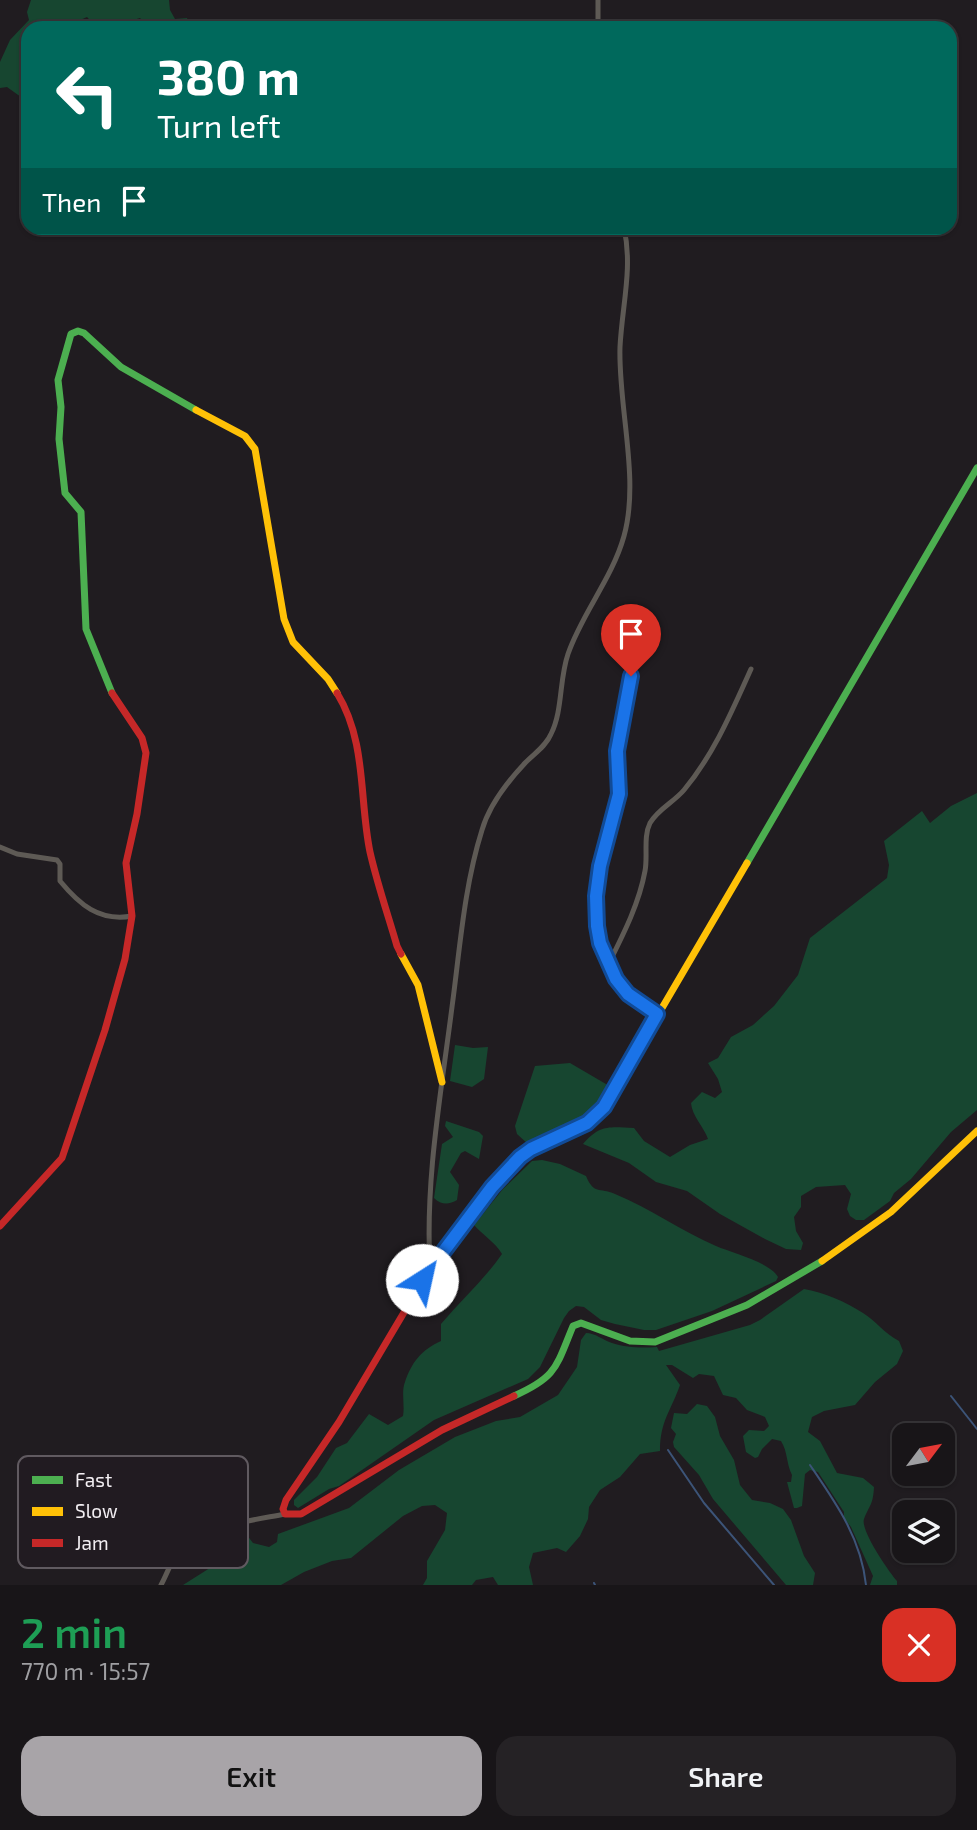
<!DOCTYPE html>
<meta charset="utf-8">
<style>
:root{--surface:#181518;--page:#252225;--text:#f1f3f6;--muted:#9f9fa2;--line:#363437;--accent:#a8a4a8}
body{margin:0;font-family:"Exo 2",sans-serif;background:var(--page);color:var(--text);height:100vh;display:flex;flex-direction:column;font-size:26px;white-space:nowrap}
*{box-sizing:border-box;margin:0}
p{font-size:23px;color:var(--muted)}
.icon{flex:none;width:38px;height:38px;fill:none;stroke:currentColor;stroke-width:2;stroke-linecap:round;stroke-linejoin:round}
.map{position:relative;height:1585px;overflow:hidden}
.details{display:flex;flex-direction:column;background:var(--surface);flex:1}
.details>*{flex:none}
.banner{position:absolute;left:21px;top:21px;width:936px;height:214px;border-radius:21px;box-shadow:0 2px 5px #0004,0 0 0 2px var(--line);background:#00695c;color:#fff;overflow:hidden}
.needle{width:46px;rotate:58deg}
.tools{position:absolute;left:892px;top:1423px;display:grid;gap:14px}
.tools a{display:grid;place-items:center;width:63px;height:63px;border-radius:14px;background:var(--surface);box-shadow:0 2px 5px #0004,0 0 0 2px var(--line);font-size:35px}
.pin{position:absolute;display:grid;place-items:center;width:60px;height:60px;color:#fff;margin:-72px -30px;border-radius:50% 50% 50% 0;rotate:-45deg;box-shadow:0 0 7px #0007}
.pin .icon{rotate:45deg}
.me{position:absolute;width:77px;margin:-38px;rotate:35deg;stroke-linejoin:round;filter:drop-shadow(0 0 5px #0008)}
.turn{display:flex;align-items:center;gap:24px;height:147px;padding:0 21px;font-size:32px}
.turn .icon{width:91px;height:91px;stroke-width:2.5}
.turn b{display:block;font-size:49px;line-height:60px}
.then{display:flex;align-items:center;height:66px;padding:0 21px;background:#0003;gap:14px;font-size:26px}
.round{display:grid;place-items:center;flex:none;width:74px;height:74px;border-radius:21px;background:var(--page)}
.headline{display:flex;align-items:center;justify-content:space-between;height:119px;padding:0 21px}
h1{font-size:42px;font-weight:600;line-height:52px;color:#1e9e55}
.primary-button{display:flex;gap:14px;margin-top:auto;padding:14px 21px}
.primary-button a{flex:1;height:80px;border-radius:21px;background:var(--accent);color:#111;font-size:28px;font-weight:600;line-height:80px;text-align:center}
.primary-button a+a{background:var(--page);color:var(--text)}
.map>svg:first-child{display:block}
.green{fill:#174630}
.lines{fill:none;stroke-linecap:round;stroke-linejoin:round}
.stream{stroke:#3c5478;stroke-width:2}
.street{stroke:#5e5a55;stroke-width:5}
.fast{stroke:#4caf50;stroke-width:7}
.slow{stroke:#ffc107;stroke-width:7}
.jam{stroke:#c62828;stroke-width:7}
.route-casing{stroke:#114b97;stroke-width:18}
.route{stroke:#1a73e8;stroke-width:12}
.key{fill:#211b21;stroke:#605a60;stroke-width:2}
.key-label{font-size:19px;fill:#f2eef2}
</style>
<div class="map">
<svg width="977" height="1585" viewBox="0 0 977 1585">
<rect width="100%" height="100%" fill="#201c20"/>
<!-- green -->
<g class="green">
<path d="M31 0H169L170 10 175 19 187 18 190 28H150L140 18 107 28H97L87 17 69 25 71 28H28V88L23 90 21 97 7 87 0 88V62L10 40 29 20 27 12Z"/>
<path d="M977 793V1110L951 1132 911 1179 894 1193 890 1201 864 1220H856L850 1216 847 1209 851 1194 845 1185 816 1187 801 1196V1207L794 1217 796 1231 803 1243 801 1250 786 1249 765 1239 720 1214 687 1191 656 1182 629 1163 583 1144C600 1124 610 1127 634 1128L644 1141 670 1157 690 1145 708 1139C704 1127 692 1116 691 1103L702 1092 715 1098 722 1092 718 1079 708 1063 718 1058 731 1037 753 1025 774 1006 798 975 810 938 887 878 889 865 884 841 922 811 930 823 951 806Z"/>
<path d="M455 1045 473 1048 488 1047 484 1079 472 1087 450 1081Z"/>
<path d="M570 1063 611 1087 591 1116 584 1121 528 1144 517 1134 515 1126 535 1066Z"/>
<path d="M446 1121 479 1132 483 1136 479 1159 465 1151 461 1153 450 1172 459 1185 457 1200C449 1205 441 1205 434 1198L442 1144 453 1137 445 1126Z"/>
<path d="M542 1160 560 1164 586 1176C594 1195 599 1187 615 1194 650 1208 681 1231 716 1246 732 1253 770 1262 778 1277L776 1281 712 1311 656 1330H644L615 1324 601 1320 584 1307 576 1306 569 1311 564 1318 540 1367 528 1379 434 1420 339 1486 329 1489 298 1508 294 1505V1500L317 1477 336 1448 347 1443 369 1414 388 1425 403 1416C405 1405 401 1392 405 1382 412 1362 421 1350 441 1341V1324C461 1300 484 1280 502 1254 496 1243 483 1235 474 1225L503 1189 532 1161Z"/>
<path d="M804 1289C823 1292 846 1302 863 1313 876 1321 885 1334 899 1341L903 1351 897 1364 875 1382 855 1405 824 1411 812 1417 808 1432 820 1441 837 1473 863 1478 874 1487C873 1505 870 1504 864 1519 860 1530 889 1572 897 1581V1585H870L873 1576 851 1527 844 1518V1512L818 1472 810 1470 805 1474 802 1506 797 1508H794L787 1482H791L792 1475C786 1463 788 1452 781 1441L772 1439 762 1449 758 1457 755 1458 746 1452 743 1436 749 1430 764 1431 769 1426 765 1417 747 1410 736 1398 723 1395 714 1376 699 1374 693 1378 672 1365H666L680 1385C671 1411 660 1421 660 1451L640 1454 620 1477 600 1490 589 1507 588 1519 580 1536 566 1552 557 1548 533 1553 529 1567 533 1585H498L493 1577 476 1580 472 1585H423L427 1578V1561L445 1530 447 1513 435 1505 422 1506 403 1516 351 1558 332 1561 304 1572 281 1585H183L213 1566 214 1556 208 1541 219 1536 242 1540 246 1534 253 1543 269 1547 277 1542 278 1534 349 1508 399 1470 455 1437 496 1421 520 1417 558 1395 577 1367 581 1340 586 1333C595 1333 603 1340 612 1343 628 1348 641 1348 657 1347L659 1351 750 1325 760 1320Z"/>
<path d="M697 1404 707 1406 715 1417 720 1436 734 1460 740 1485 752 1500 770 1503 783 1509 791 1520 804 1556 815 1573 813 1585H786L713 1499 699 1475 674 1447 673 1442 676 1434 671 1428 674 1413 687 1414Z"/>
</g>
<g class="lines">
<!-- stream -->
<g class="stream">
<path d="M951 1396 977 1429"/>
<path d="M668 1450 704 1503 774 1585"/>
<path d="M810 1465C836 1503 861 1538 866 1585"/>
<path d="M594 1583 595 1585"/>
</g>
<!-- street -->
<g class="street">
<path d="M598 0V28"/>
<path d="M631 675 617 751 619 794 600 866 596 896 597 926 600 943 616 979 628 994 657 1015"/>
<path d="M0 847 17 854 57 860 60 864V881C79 904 99 922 132 916"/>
<path d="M608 965C623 935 639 904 645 871 648 856 643 837 650 823 658 809 674 802 684 790 714 754 732 711 751 669"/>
<path d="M430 1267C425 1180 441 1094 452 1007 460 948 464 887 482 830 489 806 509 780 526 762 535 753 546 746 551 734 563 710 559 680 568 654 582 613 612 579 624 536 640 479 618 406 620 347 622 306 633 268 624 228"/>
<path d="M161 1585C167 1574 171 1561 179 1551 200 1526 255 1520 285 1514"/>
</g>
<!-- fast -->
<g class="fast">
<path d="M112 693 86 629 81 512 65 493 59 439 61 407 58 380 71 334 78 331 84 333 121 367 196 410"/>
<path d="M747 863 977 468"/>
<path d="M514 1396C557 1377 556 1367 573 1326L581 1323 630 1341 655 1342 747 1305 822 1261"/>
</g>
<!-- slow -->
<g class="slow">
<path d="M196 410 245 436 255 449 284 619 293 642 328 679 337 693"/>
<path d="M401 954 418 985 442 1082"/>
<path d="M822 1261 891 1212 977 1131"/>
<path d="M425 1277C451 1237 490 1177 529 1151 553 1134 582 1128 604 1107L747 863"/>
</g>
<!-- jam -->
<g class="jam">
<path d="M337 693C367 742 359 799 370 852 377 883 388 915 397 946L401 954"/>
<path d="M0 1226 62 1158 105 1030 125 959 132 916 126 863 137 814 146 753 142 738 112 693"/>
<path d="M425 1277 339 1422 286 1500 283 1509 285 1514H301L442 1430 514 1396"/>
</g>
</g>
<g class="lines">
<!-- route casing -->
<g class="route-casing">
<path id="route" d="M422 1280 492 1187 520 1157 531 1149 587 1123 604 1107 657 1014 628 994 616 979 600 943 597 926 596 896 600 866 619 794 617 751 631 676"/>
</g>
<!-- route -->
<use href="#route" class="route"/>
</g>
<!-- legend -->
<rect x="18" y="1456" width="230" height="112" rx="10" class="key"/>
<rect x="32" y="1476" width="31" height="8" fill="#4caf50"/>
<rect x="32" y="1507" width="31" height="9" fill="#ffc107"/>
<rect x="32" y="1539" width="31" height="8" fill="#c62828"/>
<g class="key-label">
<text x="75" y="1487">Fast</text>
<text x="75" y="1518">Slow</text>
<text x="75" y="1550">Jam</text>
</g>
</svg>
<div class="tools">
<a><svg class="needle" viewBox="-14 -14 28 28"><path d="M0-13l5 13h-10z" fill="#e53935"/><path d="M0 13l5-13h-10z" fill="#9f9fa2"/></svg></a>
<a><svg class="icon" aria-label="layers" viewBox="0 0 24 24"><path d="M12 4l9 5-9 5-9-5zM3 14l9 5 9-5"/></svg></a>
</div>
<div class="pin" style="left:631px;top:676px;background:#d93025"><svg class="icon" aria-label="arrive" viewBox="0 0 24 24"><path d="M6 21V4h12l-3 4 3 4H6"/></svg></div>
<svg class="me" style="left:422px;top:1280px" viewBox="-20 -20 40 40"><circle r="19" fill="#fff"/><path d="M0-13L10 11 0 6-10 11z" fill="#1a73e8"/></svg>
<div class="banner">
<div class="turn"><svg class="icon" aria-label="left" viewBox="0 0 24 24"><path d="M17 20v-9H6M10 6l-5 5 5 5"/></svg><div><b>380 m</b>Turn left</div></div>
<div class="then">Then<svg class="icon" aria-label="arrive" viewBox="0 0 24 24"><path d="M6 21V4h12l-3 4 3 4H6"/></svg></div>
</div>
</div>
<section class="details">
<div class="headline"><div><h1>2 min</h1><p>770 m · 15:57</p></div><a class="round" style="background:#d93025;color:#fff"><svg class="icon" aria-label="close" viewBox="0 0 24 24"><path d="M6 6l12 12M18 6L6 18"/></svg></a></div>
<div class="primary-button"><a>Exit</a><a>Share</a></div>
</section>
